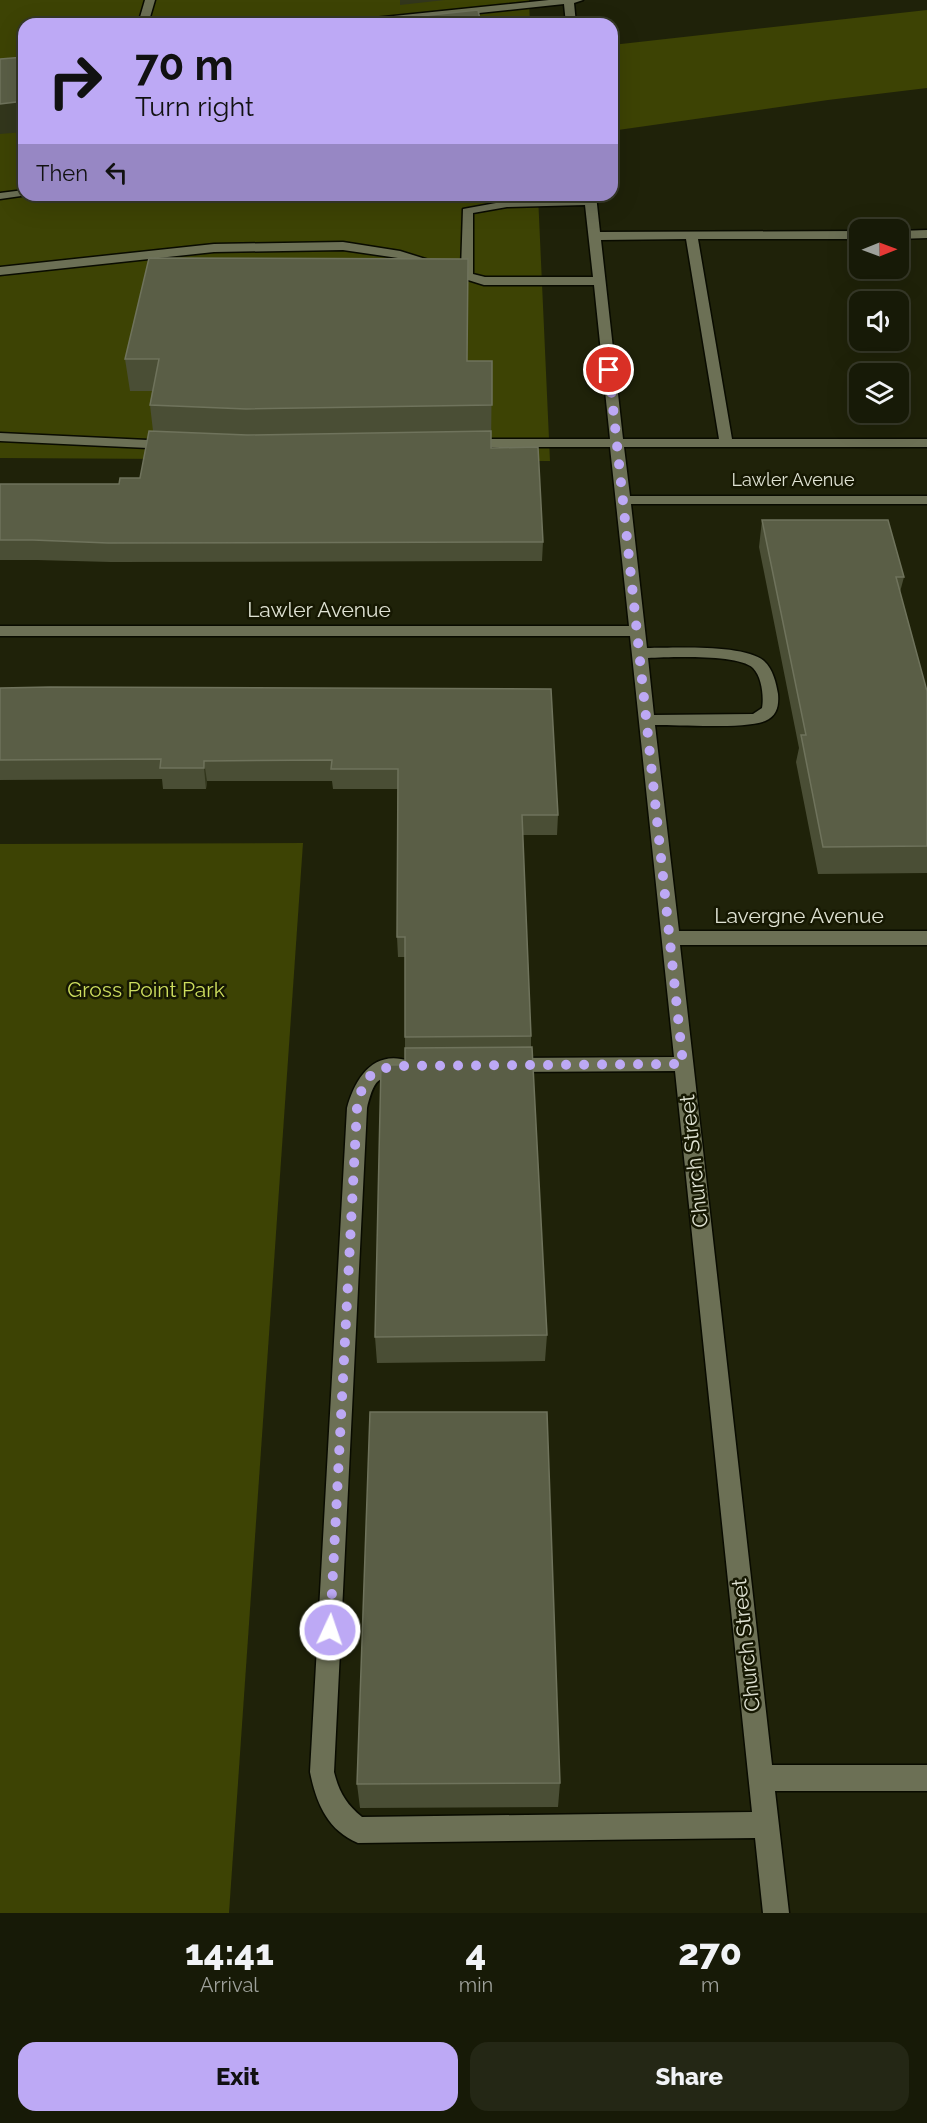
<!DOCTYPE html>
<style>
:root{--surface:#171a07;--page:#242715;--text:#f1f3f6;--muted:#9ea19b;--line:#363828;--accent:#bda9f5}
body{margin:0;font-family:Raleway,sans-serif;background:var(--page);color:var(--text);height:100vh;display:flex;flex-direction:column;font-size:22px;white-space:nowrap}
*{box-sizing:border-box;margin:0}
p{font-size:20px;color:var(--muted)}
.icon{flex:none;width:33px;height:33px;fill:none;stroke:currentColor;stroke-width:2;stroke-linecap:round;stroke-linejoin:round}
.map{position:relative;height:1913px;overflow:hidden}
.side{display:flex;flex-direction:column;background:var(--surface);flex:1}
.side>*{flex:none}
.top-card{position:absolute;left:18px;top:18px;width:600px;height:183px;border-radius:18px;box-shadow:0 6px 24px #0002,0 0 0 2px var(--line);background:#bda9f5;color:#111;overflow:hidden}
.needle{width:39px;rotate:89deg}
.controls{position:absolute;left:849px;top:219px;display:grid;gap:12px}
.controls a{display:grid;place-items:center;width:60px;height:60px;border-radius:12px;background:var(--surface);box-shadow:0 6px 24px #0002,0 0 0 2px var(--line);font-size:30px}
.pin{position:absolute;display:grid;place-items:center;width:51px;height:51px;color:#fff;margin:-26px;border:3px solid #fff;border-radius:50%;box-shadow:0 2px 6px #0007}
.me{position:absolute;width:66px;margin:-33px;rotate:3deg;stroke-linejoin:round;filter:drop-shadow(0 0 4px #0008)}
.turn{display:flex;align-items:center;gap:21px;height:126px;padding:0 18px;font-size:27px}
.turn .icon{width:78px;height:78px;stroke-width:2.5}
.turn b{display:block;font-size:42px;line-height:51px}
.then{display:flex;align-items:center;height:57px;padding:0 18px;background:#0003;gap:12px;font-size:22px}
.eta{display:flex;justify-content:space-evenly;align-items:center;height:102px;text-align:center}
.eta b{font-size:36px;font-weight:800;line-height:42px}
.cta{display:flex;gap:12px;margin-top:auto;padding:12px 18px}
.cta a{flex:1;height:69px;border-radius:18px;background:var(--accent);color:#111;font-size:24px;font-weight:800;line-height:69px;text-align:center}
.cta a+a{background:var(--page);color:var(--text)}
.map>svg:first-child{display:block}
.green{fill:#3d4304}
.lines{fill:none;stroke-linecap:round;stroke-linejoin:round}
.minor-casing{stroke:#090b00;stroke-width:3}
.minor{fill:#6c7055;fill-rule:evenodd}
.wall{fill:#4a4e35}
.shaded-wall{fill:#32361c}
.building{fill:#5a5e46;stroke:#6f735c;stroke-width:1.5}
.route{stroke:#bda9f5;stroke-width:10;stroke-dasharray:0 18}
.labels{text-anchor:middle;stroke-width:5;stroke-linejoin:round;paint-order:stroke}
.far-street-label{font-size:18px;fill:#dfe2d3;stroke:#161802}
.street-label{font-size:21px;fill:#dfe2d3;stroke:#161802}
.park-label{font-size:21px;fill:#cddd5e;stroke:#161802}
</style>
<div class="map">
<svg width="927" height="1913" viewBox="0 0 927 1913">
<rect width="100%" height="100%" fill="#1f2209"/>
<!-- green -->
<g class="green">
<path d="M0 0H529L530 24H24V195H538L550 461 0 458Z"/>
<path d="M927 10V88L828 100 618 130 612 84V45Z"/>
<path d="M303 843 229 1913H0V844Z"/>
</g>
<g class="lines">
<!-- minor casing -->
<g class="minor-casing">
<g id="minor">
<path d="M145 0H155L148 24H138Z"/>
<path d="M549 0H583L574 3 576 24H566L564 4 374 24H340L345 21Z"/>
<path d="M24 190V195H28L0 199V193Z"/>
<path d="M584 195H596L600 232 860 231V239H698L732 439H927V447H624L630 496H927V504H631L647 648C674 648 744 644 764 661 773 669 776 683 778 694 779 706 777 716 765 721 745 729 680 725 655 725L679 931H927V945H680L772 1765H927V1791H775L789 1913H763L755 1838 358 1843C327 1830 316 1802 310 1772L347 1108C355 1079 373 1049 409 1061L411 1066 409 1071C379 1081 376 1072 367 1108L334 1772C339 1792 346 1804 362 1817L752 1812 675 1071 511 1072 504 1070 502 1065 504 1060 511 1058 674 1057 630 636H0V626H629L610 447H467L460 443 467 439H610L594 285H484L398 258 343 250 214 252 0 275V267L214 244 343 242 400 251 461 270 463 209 507 201 585 198ZM585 205 593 277H485L473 274V213L507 207ZM686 239 719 439H623L601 240ZM648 658C670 657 738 654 753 668 762 677 764 697 762 708L753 714 654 715Z"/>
<path d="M927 230V238L898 239V231Z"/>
<path d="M0 433 169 441 176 445 169 449 0 441Z"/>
</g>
</g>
<!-- minor -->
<use href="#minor" class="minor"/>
</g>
<!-- wall -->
<g class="wall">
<path d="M125 359 492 361 491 448 543 542 542 561 111 562 37 560H0V484H119L140 478 153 431 150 405 152 391H130Z"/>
<path d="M762 520 904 577 900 592 927 691V873L818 874 796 762 799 748 759 547Z"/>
<path d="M0 688 551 689 558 815 557 835H522L531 1036V1047L547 1335 545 1361 377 1363 375 1337 405 1065V957H398L397 937 398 789H333L332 781H207L206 789H163L162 779 0 780Z"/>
<path d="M560 1783 558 1807 360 1808 357 1784Z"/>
</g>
<!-- shaded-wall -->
<g class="shaded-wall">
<path d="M400 0H445L400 5Z"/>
<path d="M24 101V132L0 134V104Z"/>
<path d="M204 761 207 781 206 789 204 768Z"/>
</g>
<!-- building -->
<g class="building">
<path d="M478 10 481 24H345Z"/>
<path d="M24 57V101L0 104V59Z"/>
<path d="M149 258 468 259 467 361H492V405L246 409 150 405 159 359H125Z"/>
<path d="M149 431 247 435 491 431V448L538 447 543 542 108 543 33 540H0V484H119L120 478H140Z"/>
<path d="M762 520H888L904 577H896L927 691V846L823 847 801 735H806Z"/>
<path d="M50 687 551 689 558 815H522L531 1036 405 1037V937H397L398 769H331L332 760 204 761V768H160L161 759 0 760V688Z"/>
<path d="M532 1047 547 1335 375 1337 381 1065H405V1048Z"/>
<path d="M370 1412H547L560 1783 357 1784Z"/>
</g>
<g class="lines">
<!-- route -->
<path class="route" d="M330 1630 357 1108C363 1081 366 1072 394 1066L683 1064 609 370"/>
</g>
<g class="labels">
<!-- far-street labels -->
<g class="far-street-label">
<text x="793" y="486">Lawler Avenue</text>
</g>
<!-- street labels -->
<g class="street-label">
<text x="319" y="617">Lawler Avenue</text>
<text x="799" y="923">Lavergne Avenue</text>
<text transform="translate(694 1161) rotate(-96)" y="7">Church Street</text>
<text transform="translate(746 1645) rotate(-96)" y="7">Church Street</text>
</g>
<!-- park labels -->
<g class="park-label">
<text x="146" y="997">Gross Point Park</text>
</g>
</g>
</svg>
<div class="controls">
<a><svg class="needle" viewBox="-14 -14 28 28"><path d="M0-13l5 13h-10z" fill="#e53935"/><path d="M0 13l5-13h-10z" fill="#9ea19b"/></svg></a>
<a><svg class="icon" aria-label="sound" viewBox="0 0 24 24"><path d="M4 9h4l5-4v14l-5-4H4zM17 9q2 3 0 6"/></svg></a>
<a><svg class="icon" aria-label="layers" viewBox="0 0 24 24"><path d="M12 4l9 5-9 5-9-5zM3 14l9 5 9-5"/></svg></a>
</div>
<div class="pin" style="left:609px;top:370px;background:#d93025"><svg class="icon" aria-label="arrive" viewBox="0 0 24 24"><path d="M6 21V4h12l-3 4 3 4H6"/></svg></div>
<svg class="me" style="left:330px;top:1630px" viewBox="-20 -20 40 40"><circle r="17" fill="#bda9f5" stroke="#fff" stroke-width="3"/><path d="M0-11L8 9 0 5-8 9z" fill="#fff"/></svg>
<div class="top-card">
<div class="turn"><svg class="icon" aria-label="right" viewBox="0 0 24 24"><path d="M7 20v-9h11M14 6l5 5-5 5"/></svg><div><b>70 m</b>Turn right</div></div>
<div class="then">Then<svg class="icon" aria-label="left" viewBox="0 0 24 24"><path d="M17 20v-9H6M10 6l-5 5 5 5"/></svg></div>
</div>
</div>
<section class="side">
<div class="eta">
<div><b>14:41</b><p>Arrival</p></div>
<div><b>4</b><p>min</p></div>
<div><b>270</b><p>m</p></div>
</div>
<div class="cta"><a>Exit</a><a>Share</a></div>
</section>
